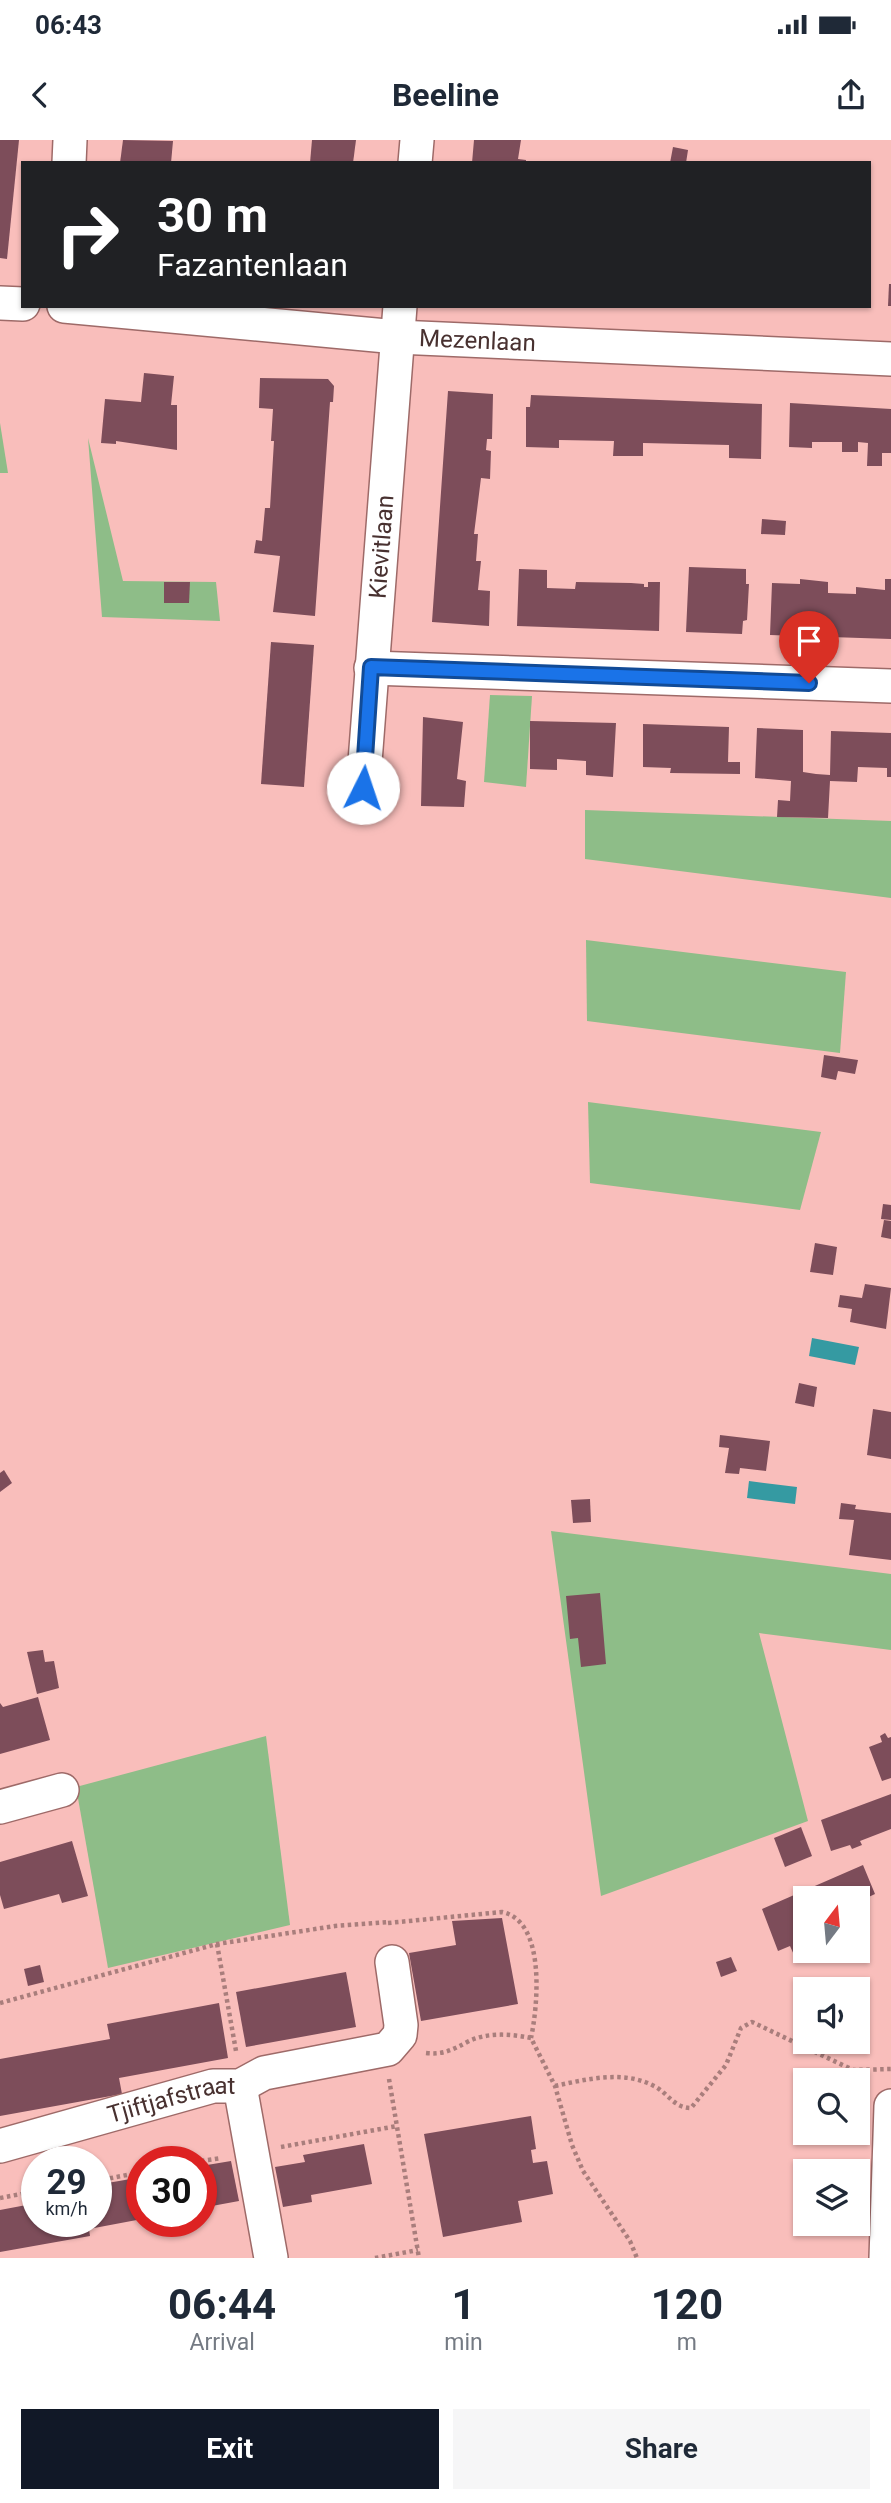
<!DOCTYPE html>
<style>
:root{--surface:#fff;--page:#f6f6f7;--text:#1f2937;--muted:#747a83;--accent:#111827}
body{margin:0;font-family:Roboto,sans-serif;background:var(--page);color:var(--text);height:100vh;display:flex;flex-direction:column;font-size:26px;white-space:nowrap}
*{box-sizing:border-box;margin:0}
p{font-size:23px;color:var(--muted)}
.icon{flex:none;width:38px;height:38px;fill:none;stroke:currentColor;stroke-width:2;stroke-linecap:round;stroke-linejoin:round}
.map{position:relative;height:2118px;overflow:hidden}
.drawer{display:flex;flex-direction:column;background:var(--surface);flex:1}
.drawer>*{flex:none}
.hud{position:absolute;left:21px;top:21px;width:850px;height:147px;border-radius:0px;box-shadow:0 2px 5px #0004;background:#202124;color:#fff;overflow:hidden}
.needle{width:46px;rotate:16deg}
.fabs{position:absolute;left:793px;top:1746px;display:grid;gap:14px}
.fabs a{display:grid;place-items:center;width:77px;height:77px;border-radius:0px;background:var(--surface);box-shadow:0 2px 5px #0004;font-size:35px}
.speed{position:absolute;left:21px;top:2006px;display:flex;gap:14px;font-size:35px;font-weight:700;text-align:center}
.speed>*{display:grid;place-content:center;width:91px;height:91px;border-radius:50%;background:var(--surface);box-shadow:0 2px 5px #0004;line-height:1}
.speed small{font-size:18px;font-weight:400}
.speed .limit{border:10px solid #d22;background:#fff;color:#111}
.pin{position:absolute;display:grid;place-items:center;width:60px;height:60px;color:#fff;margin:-72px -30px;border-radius:50% 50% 50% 0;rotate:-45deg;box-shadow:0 0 7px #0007}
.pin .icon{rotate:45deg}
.me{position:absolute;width:77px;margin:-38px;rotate:4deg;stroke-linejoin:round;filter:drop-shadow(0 0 5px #0008)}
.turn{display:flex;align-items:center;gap:24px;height:147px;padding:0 21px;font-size:32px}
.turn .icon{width:91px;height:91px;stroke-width:2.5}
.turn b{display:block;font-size:49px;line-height:60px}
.eta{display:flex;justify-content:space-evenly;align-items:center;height:119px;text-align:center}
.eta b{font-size:42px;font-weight:700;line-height:49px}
.action{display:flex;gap:14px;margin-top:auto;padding:14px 21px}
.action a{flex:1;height:80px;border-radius:0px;background:var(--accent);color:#fff;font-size:28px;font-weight:700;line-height:80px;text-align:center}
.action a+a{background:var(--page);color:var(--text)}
.status{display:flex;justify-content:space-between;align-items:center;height:49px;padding:0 35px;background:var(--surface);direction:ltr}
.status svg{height:19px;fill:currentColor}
header{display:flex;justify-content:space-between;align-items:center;height:91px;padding:0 21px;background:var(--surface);font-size:32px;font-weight:700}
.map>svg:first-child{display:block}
.green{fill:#8ebd88}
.water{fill:#359aa2}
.building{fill:#7d4d5a}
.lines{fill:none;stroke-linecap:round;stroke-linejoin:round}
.minor-casing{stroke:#9e6a68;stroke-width:36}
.path{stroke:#a97e7c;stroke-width:4.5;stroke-dasharray:3.5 3.5;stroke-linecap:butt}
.minor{stroke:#fff;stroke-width:33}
.route-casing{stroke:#114b97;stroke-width:18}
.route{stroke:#1a73e8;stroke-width:12}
.labels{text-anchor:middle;stroke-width:7;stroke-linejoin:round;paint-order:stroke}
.street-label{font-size:24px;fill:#483130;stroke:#fdebea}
</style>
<div class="status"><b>06:43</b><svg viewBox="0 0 49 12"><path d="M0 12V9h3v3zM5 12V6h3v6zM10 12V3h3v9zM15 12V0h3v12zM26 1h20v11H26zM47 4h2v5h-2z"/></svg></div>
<header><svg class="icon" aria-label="back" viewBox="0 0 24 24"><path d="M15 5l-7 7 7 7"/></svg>Beeline<svg class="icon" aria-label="share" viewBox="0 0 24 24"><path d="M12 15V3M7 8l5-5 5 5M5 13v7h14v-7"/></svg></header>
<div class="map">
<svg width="891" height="2118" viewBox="0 0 891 2118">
<rect width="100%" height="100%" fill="#f9bebb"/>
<!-- green -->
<g class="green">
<path d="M0 283 8 333H0Z"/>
<path d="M88 298 123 441 216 442 220 481 102 477Z"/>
<path d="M490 555 532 556 526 647 484 642Z"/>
<path d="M585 670 891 681V758L585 719Z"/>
<path d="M586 800 846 832 840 913 587 881Z"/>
<path d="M588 962 821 992 800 1070 590 1043Z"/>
<path d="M551 1391 891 1434V1510L759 1493 808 1681 601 1756Z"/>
<path d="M266 1596 290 1785 108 1828 76 1647Z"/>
</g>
<!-- water -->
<g class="water">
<path d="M812 1198 859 1207 855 1225 809 1216Z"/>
<path d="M749 1341 797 1347 795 1364 747 1358Z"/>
</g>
<!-- building -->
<g class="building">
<path d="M0 0H19L7 119 0 118Z"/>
<path d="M123 0 173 1 171 23H120Z"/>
<path d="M312 0H356L353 23H310Z"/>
<path d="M474 0H521L518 19 526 20V23H472Z"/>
<path d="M673 7 688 10 686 23H670Z"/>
<path d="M889 144H891V166H888Z"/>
<path d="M144 233 174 236 171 265H177V310L116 301V304L101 303 105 259 141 262Z"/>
<path d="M260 238 328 239 334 246 333 262H330L315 476 273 472 280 416 254 413 256 400 262 401 265 368H270L274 301H271L273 269 259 268Z"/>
<path d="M448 251 493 254 492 299H487L486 310 491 311 490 339 481 338 474 394H478L476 421H481L478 450 490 451 489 486 432 482Z"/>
<path d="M531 255 762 264 761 319 729 318V305L643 303V316H613L614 301 559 300V308L526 307V267H530Z"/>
<path d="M790 263 891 269V313H882V326H867L868 303 858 302V312H842V302H812V308L789 307Z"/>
<path d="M762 379 786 381 785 395 761 394Z"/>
<path d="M689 427 746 429V444H749L747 480 743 481 742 494 686 492Z"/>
<path d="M519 429 547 430V448L575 449 576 442 631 443 644 444V447H648V442H660L659 491 517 486Z"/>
<path d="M800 439 828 442V453L856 454V447L885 450V439H891V499L770 495 772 443 800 444Z"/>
<path d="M164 442H190L189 463H164Z"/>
<path d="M271 502 314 505 304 647 261 644Z"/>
<path d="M423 577 463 582 457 639 466 641 464 667 421 666Z"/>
<path d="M530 581 616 583 613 637 586 635V621L557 619V630L530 629Z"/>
<path d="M643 584 729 587 728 622H740V634L670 633 671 628 643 627Z"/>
<path d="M757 588 803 590V632L816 634 830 635 831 591 891 593V637H887V628L858 627 857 642 830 641 828 678 777 677 778 660 790 661 791 641 755 638Z"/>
<path d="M824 915 858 920 855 934 838 931 836 940 821 937Z"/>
<path d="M883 1064 891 1065V1080L881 1079Z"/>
<path d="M884 1080 891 1081V1099L881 1097Z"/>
<path d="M815 1103 837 1107 833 1135 810 1132Z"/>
<path d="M865 1144 891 1148 886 1189 850 1182 852 1169 838 1167 840 1155 862 1158Z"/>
<path d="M799 1243 817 1247 814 1267 795 1263Z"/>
<path d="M873 1269 891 1272V1319L867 1315Z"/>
<path d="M720 1295 770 1301 766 1331 740 1328 739 1334 725 1333 729 1308 719 1307Z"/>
<path d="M4 1330 12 1343 0 1352V1333Z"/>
<path d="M590 1359 591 1382 573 1383 571 1360Z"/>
<path d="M841 1363 856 1365 855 1369 891 1373V1420L849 1415 854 1380 839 1379Z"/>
<path d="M600 1453 606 1524 581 1527 578 1498 570 1499 566 1456Z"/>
<path d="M43 1510 45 1522 54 1521 59 1548 37 1554 27 1512Z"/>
<path d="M38 1557 50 1600 0 1614V1563L3 1567Z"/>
<path d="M885 1593 888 1598 891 1597V1638L882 1641 869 1607 882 1602 880 1596Z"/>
<path d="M891 1654V1689L860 1701 862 1705 852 1709 850 1705 831 1711 821 1680Z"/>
<path d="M801 1687 812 1716 785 1727 774 1698Z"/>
<path d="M72 1701 88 1756 62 1763 59 1754 4 1769 0 1755V1722Z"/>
<path d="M863 1725 875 1754 858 1762V1759H805V1811L794 1815 790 1806 778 1811 762 1769Z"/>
<path d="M502 1778 518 1864 421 1881 409 1813 456 1805 452 1781Z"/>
<path d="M731 1817 737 1831 721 1837 716 1822Z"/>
<path d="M40 1825 44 1842 28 1846 24 1829Z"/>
<path d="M346 1832 356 1887 246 1907 236 1852Z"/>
<path d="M219 1863 228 1918 119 1938 122 1954 0 1976V1919L110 1899 107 1884Z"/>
<path d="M531 1976 536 2009 531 2010 533 2023 547 2021 553 2054 518 2061 522 2082 443 2097 424 1994Z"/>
<path d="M364 2004 372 2044 311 2055 312 2062 283 2067 275 2027 305 2022 303 2015Z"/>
<path d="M231 2021 239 2061 201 2068V2026Z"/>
<path d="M142 2037V2079L89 2089 90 2096 0 2112V2070L37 2063V2081H96V2045Z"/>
</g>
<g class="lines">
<!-- minor casing -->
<g class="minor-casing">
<g id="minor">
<path d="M69 23 70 0"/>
<path d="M415 23 417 0"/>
<path d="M0 163 23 164"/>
<path id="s1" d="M64 166 397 197 891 219"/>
<path d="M371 528 891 546"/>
<path id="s2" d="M363 648 400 166"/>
<path d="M0 1667 62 1650"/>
<path d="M240 1946 271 2118"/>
<path id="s3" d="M0 2006 213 1946H240L264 1933 388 1909 400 1895 401 1885 392 1822"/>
<path d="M886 2118 891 1966"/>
</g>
</g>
<!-- path -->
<g class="path">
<path d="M388 1783 502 1772C546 1781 538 1865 531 1898"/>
<path d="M217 1804 236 1911"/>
<path d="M0 1863 217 1804 335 1786 388 1782"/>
<path d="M426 1913C444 1915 454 1909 469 1901 489 1892 511 1894 531 1898L555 1946 572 2005 583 2031 630 2101 637 2118"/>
<path d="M389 1939 419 2118"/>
<path d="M555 1946C587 1939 624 1930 654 1946 668 1953 674 1968 691 1968L726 1925 741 1888 752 1882 853 1930 891 1929"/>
<path d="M281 2007 397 1986"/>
<path d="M201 2021 221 2018"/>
<path d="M96 2041 142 2032"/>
<path d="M0 2058 37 2051"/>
<path d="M375 2118 418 2110"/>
</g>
<!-- minor -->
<use href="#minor" class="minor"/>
</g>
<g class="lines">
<!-- route casing -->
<g class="route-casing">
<path id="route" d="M363 648 371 527 809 543"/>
</g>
<!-- route -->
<use href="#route" class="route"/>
</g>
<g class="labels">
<!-- street labels -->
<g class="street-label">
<text dy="8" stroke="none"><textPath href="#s1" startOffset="415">Mezenlaan</textPath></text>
<text dy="8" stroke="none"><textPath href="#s2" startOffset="242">Kievitlaan</textPath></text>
<text dy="8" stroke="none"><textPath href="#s3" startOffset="178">Tjiftjafstraat</textPath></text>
</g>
</g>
</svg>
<div class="fabs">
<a><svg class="needle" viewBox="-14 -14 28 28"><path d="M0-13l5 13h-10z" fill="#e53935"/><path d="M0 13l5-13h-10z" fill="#747a83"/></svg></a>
<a><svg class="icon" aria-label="sound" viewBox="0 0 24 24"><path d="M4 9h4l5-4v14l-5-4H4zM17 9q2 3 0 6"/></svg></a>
<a><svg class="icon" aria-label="search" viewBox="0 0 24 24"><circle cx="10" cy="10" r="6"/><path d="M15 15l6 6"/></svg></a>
<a><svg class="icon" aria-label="layers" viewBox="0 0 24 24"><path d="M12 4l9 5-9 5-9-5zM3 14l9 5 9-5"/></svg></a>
</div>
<div class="speed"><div>29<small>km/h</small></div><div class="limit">30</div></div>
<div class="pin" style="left:809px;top:543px;background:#d93025"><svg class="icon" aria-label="arrive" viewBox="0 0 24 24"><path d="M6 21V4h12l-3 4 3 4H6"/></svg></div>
<svg class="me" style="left:363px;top:648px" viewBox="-20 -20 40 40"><circle r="19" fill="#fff"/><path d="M0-13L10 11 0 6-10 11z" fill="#1a73e8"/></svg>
<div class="hud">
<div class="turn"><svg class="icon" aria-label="right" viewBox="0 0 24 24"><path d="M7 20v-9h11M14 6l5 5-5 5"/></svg><div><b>30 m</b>Fazantenlaan</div></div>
</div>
</div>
<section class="drawer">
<div class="eta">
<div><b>06:44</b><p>Arrival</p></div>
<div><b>1</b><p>min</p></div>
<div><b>120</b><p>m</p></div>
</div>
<div class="action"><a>Exit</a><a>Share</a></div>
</section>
